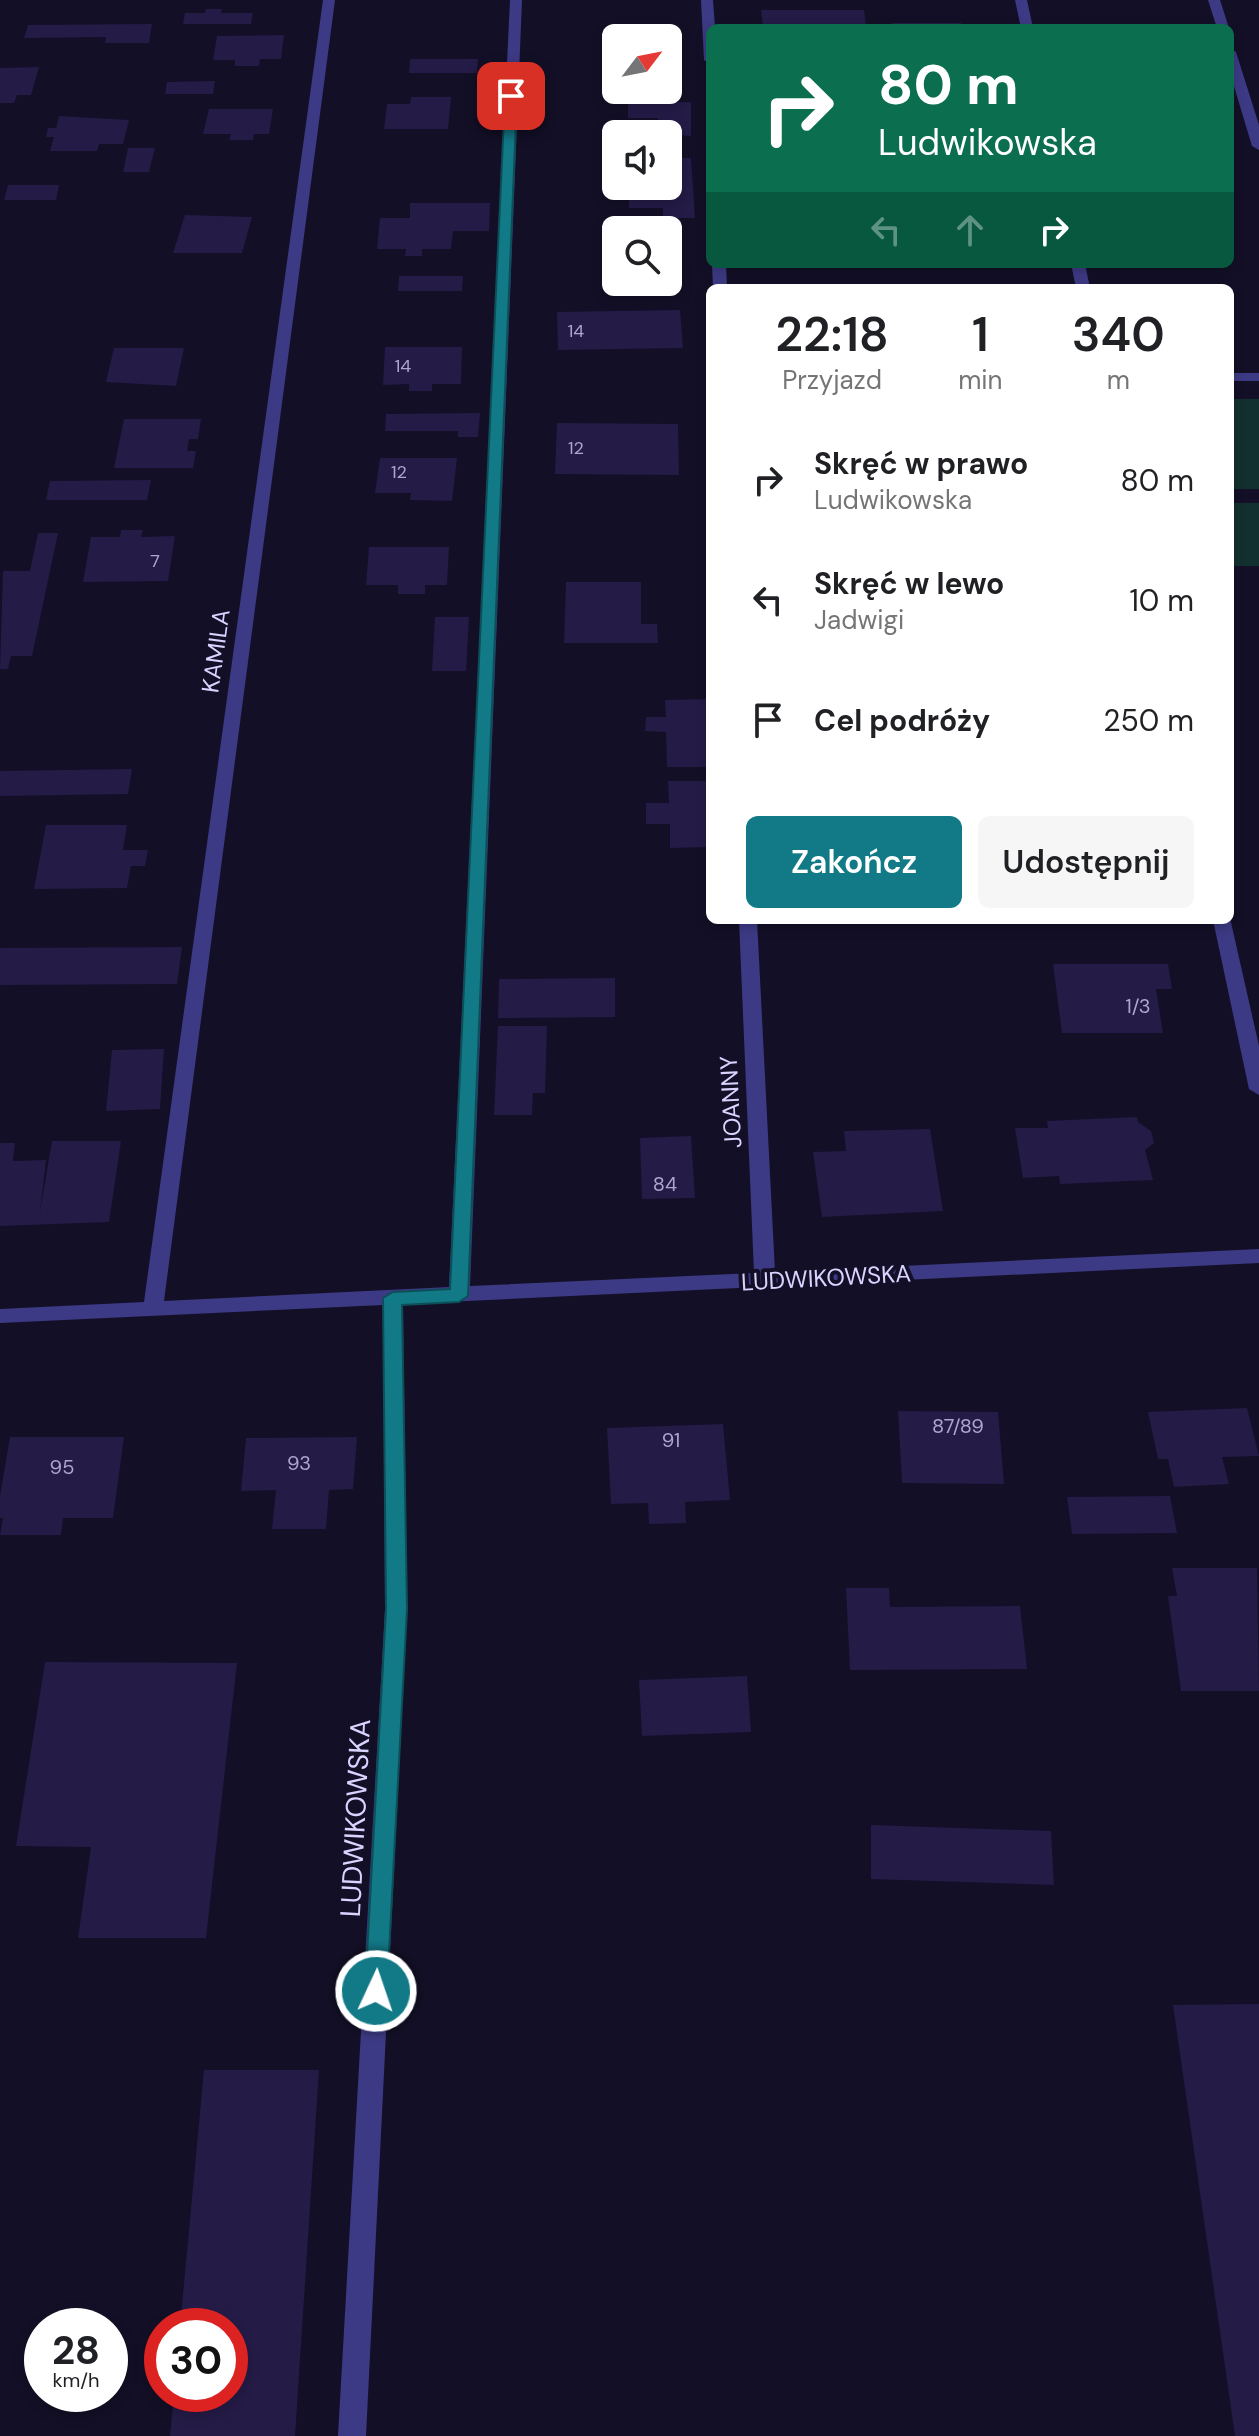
<!DOCTYPE html>
<html lang="pl">
<meta charset="utf-8">
<style>
:root{--surface:#fff;--page:#f6f6f6;--text:#202124;--muted:#757577;--accent:#127987}
body{margin:0;font-family:"DM Sans",sans-serif;background:var(--page);color:var(--text);height:100vh;display:flex;flex-direction:column;font-size:30px;white-space:nowrap}
*{box-sizing:border-box;margin:0}
p{font-size:26px;color:var(--muted)}
.icon{flex:none;width:44px;height:44px;fill:none;stroke:currentColor;stroke-width:2;stroke-linecap:round;stroke-linejoin:round}
.map{position:relative;flex:1;overflow:hidden}
.sheet{position:absolute;left:706px;top:284px;width:528px;height:640px;display:flex;flex-direction:column;background:var(--surface);border-radius:12px;box-shadow:0 4px 12px #0003}
.sheet>*{flex:none}
.banner{position:absolute;left:706px;top:24px;width:528px;height:244px;border-radius:12px;box-shadow:0 4px 12px #0003;background:#0b6e4f;color:#fff;overflow:hidden}
.needle{width:52px;rotate:58deg}
.controls{position:absolute;left:602px;top:24px;display:grid;gap:16px}
.controls a{display:grid;place-items:center;width:80px;height:80px;border-radius:12px;background:var(--surface);box-shadow:0 4px 12px #0003;font-size:40px}
.speed{position:absolute;left:24px;top:2308px;display:flex;gap:16px;font-size:40px;font-weight:700;text-align:center}
.speed>*{display:grid;place-content:center;width:104px;height:104px;border-radius:50%;background:var(--surface);box-shadow:0 4px 12px #0003;line-height:1}
.speed small{font-size:20px;font-weight:400}
.speed .limit{border:12px solid #d22;background:#fff;color:#111}
.pin{position:absolute;display:grid;place-items:center;width:68px;height:68px;color:#fff;margin:-34px;border-radius:16px;box-shadow:0 4px 12px #0006}
.me{position:absolute;width:88px;margin:-44px;rotate:3deg;stroke-linejoin:round;filter:drop-shadow(0 0 6px #0008)}
.turn{display:flex;align-items:center;gap:28px;height:168px;padding:0 40px;font-size:36px}
.turn .icon{width:104px;height:104px;stroke-width:2.5}
.turn b{display:block;font-size:56px;line-height:68px}
.lanes{display:flex;align-items:center;height:76px;padding:0 40px;background:#0003;justify-content:center;gap:40px;direction:ltr}
.lanes .off{opacity:.35}
.eta{display:flex;justify-content:space-evenly;align-items:center;height:136px;text-align:center}
.eta b{font-size:48px;font-weight:600;line-height:56px}
.cta{display:flex;gap:16px;margin-top:auto;padding:16px 40px}
.cta a{flex:1;height:92px;border-radius:12px;background:var(--accent);color:#fff;font-size:32px;font-weight:600;line-height:92px;text-align:center}
.cta a+a{background:var(--page);color:var(--text)}
ul{padding:0;list-style:none}
li{display:flex;align-items:center;gap:24px;height:120px;padding:0 40px}
li div{flex:1}
li b{display:block;font-size:30px}
li em{font-style:normal}
.map>svg:first-child{display:block}
.green{fill:#12302f}
.building{fill:#241b47}
.lines{fill:none;stroke-linecap:round;stroke-linejoin:round}
.minor{fill:#3d3a85;fill-rule:evenodd}
.route{fill:#127987;stroke:#0c4f58;stroke-width:2}
.labels{text-anchor:middle;stroke-width:8;stroke-linejoin:round;paint-order:stroke}
.far-number-label{font-size:18px;fill:#aca6d1}
.number-label{font-size:20px;fill:#aca6d1}
.street-label{font-size:24px;fill:#d9d4ff;stroke:#130f26}
.near-street-label{font-size:28px;fill:#d9d4ff;stroke:#130f26}
</style>
<div class="map">
<svg width="1259" height="2436" viewBox="0 0 1259 2436">
<rect width="100%" height="100%" fill="#130f26"/>
<!-- green -->
<g class="green">
<rect x="1230" y="399" width="29" height="90"/>
<rect x="1230" y="503" width="29" height="63"/>
</g>
<!-- building -->
<g class="building">
<path d="M206 9H222L221 13H253L251 24H183L185 13H205Z"/>
<path d="M761 10H864L866 26 763 27Z"/>
<rect x="892" y="23" width="69" height="5"/>
<path d="M152 24 149 43H105L106 37 24 38 28 25Z"/>
<path d="M284 35 281 59H260L259 66H235V60H213L217 36Z"/>
<path d="M410 59H478L477 73H409Z"/>
<path d="M39 67 31 95H17L14 103H0V68Z"/>
<path d="M215 81 213 94H165L167 82Z"/>
<path d="M411 97H451L448 129H384L387 104H410Z"/>
<path d="M691 102V136L658 134V118H628V103Z"/>
<path d="M209 109H273L269 134H254L253 140H229L231 134H203Z"/>
<path d="M59 116 129 120 123 144H99L97 151H50L54 137H46L48 128H56Z"/>
<path d="M128 148H155L149 172H123Z"/>
<path d="M668 158H691L695 218H663V208H629V200H625L624 190H616V186H668Z"/>
<path d="M8 185H59L56 200H4Z"/>
<path d="M410 203H490L489 231H453L451 249H422V256H405L406 249H377L380 218H410Z"/>
<path d="M185 215 252 217 242 253H173Z"/>
<path d="M399 276H463L462 291H398Z"/>
<path d="M680 310 683 348 558 350 557 312Z"/>
<path d="M385 347H462L461 384H432V391H409V384L383 385Z"/>
<path d="M114 348H184L176 386 106 382Z"/>
<path d="M480 413 478 437H458V431H385L386 414Z"/>
<path d="M124 419H201L198 439H189L187 451H196L193 468H114Z"/>
<path d="M557 423 678 424 679 475 555 474Z"/>
<path d="M380 458H457L452 501 410 500 411 493H375Z"/>
<path d="M151 480 147 500H46L50 481Z"/>
<path d="M121 530H143L141 537 175 536 168 581 83 582 91 537H120Z"/>
<path d="M38 533H58L32 656H11L8 669H0L3 571H30Z"/>
<path d="M369 547H449L447 585H425V594H398V585H366Z"/>
<path d="M566 582H641V624H657L658 643H564Z"/>
<path d="M435 617H469L466 671H432Z"/>
<path d="M710 699V767H667L666 732 645 731 646 717H666L665 700Z"/>
<path d="M132 769 128 794 0 796V771Z"/>
<path d="M668 781H710V847L670 848V824H646V803H669Z"/>
<path d="M46 825H127L123 850H148L145 866H131L127 888 34 889Z"/>
<path d="M182 947 177 984 0 985V948Z"/>
<path d="M1053 964H1168L1172 989H1156L1163 1033H1062Z"/>
<path d="M615 978V1017L498 1018 499 979Z"/>
<path d="M498 1026H547L545 1093H533L532 1115H494Z"/>
<path d="M164 1049 160 1109 106 1111 112 1050Z"/>
<path d="M1137 1117 1138 1122 1151 1131 1154 1143 1145 1150 1153 1180 1060 1184 1059 1176 1023 1178 1015 1128H1048L1047 1121Z"/>
<path d="M930 1129 943 1211 822 1217 813 1152 846 1151 844 1131Z"/>
<path d="M691 1136 695 1198 642 1199 640 1138Z"/>
<path d="M52 1141H121L109 1222 0 1226V1143H15L13 1161 46 1160 40 1212Z"/>
<path d="M1247 1408 1259 1456 1222 1457 1229 1484 1174 1487 1168 1459H1158L1148 1412Z"/>
<path d="M898 1411 998 1412 1004 1484 902 1483Z"/>
<path d="M723 1424 730 1500 685 1502 686 1523 649 1524 648 1503 611 1504 607 1428Z"/>
<path d="M10 1437H124L113 1518H63L61 1535H0L3 1518H0V1496Z"/>
<path d="M357 1437 353 1489 329 1490 326 1529H272L276 1490 241 1491 246 1438Z"/>
<path d="M1170 1496 1177 1533 1072 1534 1067 1497Z"/>
<path d="M1172 1568H1257L1259 1691H1181L1168 1596H1177Z"/>
<path d="M846 1588H889L890 1607 1020 1606 1027 1669 850 1670Z"/>
<path d="M45 1662 237 1663 206 1938H78L91 1847 16 1846Z"/>
<path d="M747 1676 751 1732 642 1736 639 1680Z"/>
<path d="M871 1825 1051 1831 1054 1885 871 1879Z"/>
<path d="M1259 2004V2436H1235L1173 2005Z"/>
<path d="M204 2070H319L295 2436H170L174 2394H230V2326H180Z"/>
</g>
<g class="lines">
<!-- minor -->
<g class="minor">
<path d="M323 0H335L164 1301 449 1287 510 0H522L470 1286 754 1273 739 920H757L775 1272 1259 1249V1263L403 1304 407 1609 366 2436H338L385 1609 383 1305 0 1323V1309L144 1302Z"/>
<path d="M701 0H713L715 28H710V64L704 60Z"/>
<path d="M1015 0H1027L1033 28H1021Z"/>
<path d="M1208 0H1220L1229 28H1217Z"/>
<path d="M1230 48 1236 52 1259 125V150L1252 146 1230 73Z"/>
<path d="M712 264H726L727 288H713Z"/>
<path d="M1071 264H1085L1090 288H1076Z"/>
<rect x="1230" y="373" width="29" height="8"/>
<path d="M1230 918 1259 1046V1095L1249 1089 1213 920Z"/>
</g>
</g>
<!-- route -->
<path class="route" d="M511 92 517 96 468 1296 459 1302 402 1305 407 1609 387 1991 384 1997 376 2000 368 1997 365 1991 386 1609 383 1298 393 1292 450 1289 505 96Z"/>
<g class="labels">
<!-- far-number labels -->
<g class="far-number-label">
<text x="576" y="337">14</text>
<text x="403" y="372">14</text>
<text x="576" y="454">12</text>
<text x="399" y="478">12</text>
<text x="155" y="567">7</text>
</g>
<!-- number labels -->
<g class="number-label">
<text x="1138" y="1013">1/3</text>
<text x="665" y="1191">84</text>
<text x="958" y="1433">87/89</text>
<text x="671" y="1447">91</text>
<text x="299" y="1470">93</text>
<text x="62" y="1474">95</text>
</g>
<!-- street labels -->
<g class="street-label">
<text transform="translate(216 651) rotate(-82)" y="8">KAMILA</text>
<text transform="translate(731 1102) rotate(-93)" y="8">JOANNY</text>
<text transform="translate(826 1278) rotate(-3)" y="8">LUDWIKOWSKA</text>
</g>
<!-- near-street labels -->
<g class="near-street-label">
<text transform="translate(355 1818) rotate(-87)" y="10">LUDWIKOWSKA</text>
</g>
</g>
</svg>
<div class="controls">
<a><svg class="needle" viewBox="-14 -14 28 28"><path d="M0-13l5 13h-10z" fill="#e53935"/><path d="M0 13l5-13h-10z" fill="#757577"/></svg></a>
<a><svg class="icon" aria-label="sound" viewBox="0 0 24 24"><path d="M4 9h4l5-4v14l-5-4H4zM17 9q2 3 0 6"/></svg></a>
<a><svg class="icon" aria-label="search" viewBox="0 0 24 24"><circle cx="10" cy="10" r="6"/><path d="M15 15l6 6"/></svg></a>
</div>
<div class="speed"><div>28<small>km/h</small></div><div class="limit">30</div></div>
<div class="pin" style="left:511px;top:96px;background:#d93025"><svg class="icon" aria-label="arrive" viewBox="0 0 24 24"><path d="M6 21V4h12l-3 4 3 4H6"/></svg></div>
<svg class="me" style="left:376px;top:1991px" viewBox="-20 -20 40 40"><circle r="17" fill="#127987" stroke="#fff" stroke-width="3"/><path d="M0-11L8 9 0 5-8 9z" fill="#fff"/></svg>
<div class="banner">
<div class="turn"><svg class="icon" aria-label="right" viewBox="0 0 24 24"><path d="M7 20v-9h11M14 6l5 5-5 5"/></svg><div><b>80 m</b>Ludwikowska</div></div>
<div class="lanes"><svg class="icon off" aria-label="left" viewBox="0 0 24 24"><path d="M17 20v-9H6M10 6l-5 5 5 5"/></svg><svg class="icon off" aria-label="ahead" viewBox="0 0 24 24"><path d="M12 20V5M6 11l6-6 6 6"/></svg><svg class="icon" aria-label="right" viewBox="0 0 24 24"><path d="M7 20v-9h11M14 6l5 5-5 5"/></svg></div>
</div>
<section class="sheet">
<div class="eta">
<div><b>22:18</b><p>Przyjazd</p></div>
<div><b>1</b><p>min</p></div>
<div><b>340</b><p>m</p></div>
</div>
<ul>
<li><svg class="icon" aria-label="right" viewBox="0 0 24 24"><path d="M7 20v-9h11M14 6l5 5-5 5"/></svg><div><b>Skręć w prawo</b><p>Ludwikowska</p></div><em>80 m</em></li>
<li><svg class="icon" aria-label="left" viewBox="0 0 24 24"><path d="M17 20v-9H6M10 6l-5 5 5 5"/></svg><div><b>Skręć w lewo</b><p>Jadwigi</p></div><em>10 m</em></li>
<li><svg class="icon" aria-label="arrive" viewBox="0 0 24 24"><path d="M6 21V4h12l-3 4 3 4H6"/></svg><div><b>Cel podróży</b></div><em>250 m</em></li>
</ul>
<div class="cta"><a>Zakończ</a><a>Udostępnij</a></div>
</section>
</div>
